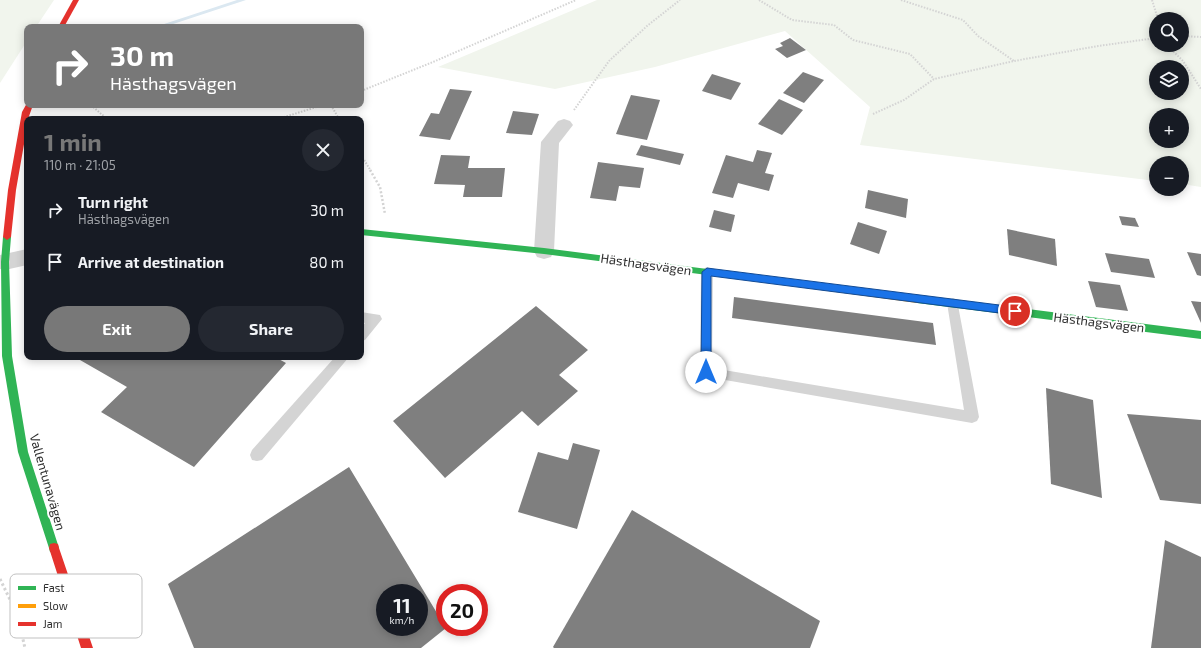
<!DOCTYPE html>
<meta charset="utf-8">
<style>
:root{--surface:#171b24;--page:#242831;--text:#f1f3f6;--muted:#9ea1a6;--accent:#787878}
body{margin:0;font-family:"Exo 2",sans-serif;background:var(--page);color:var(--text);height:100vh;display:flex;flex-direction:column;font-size:15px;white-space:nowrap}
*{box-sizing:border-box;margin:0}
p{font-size:13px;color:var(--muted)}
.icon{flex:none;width:22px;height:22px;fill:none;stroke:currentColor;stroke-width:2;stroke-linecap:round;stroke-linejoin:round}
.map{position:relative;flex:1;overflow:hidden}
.sheet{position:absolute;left:24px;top:116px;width:340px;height:244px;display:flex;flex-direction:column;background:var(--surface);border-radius:8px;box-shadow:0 2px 10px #0003}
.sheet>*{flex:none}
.top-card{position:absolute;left:24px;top:24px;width:340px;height:84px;border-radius:8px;box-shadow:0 2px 10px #0003;background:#787878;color:#fff;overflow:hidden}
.fabs{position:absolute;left:1149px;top:12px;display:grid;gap:8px}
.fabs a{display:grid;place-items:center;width:40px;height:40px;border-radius:50%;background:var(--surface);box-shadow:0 2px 10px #0003;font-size:20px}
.speed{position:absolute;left:376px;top:584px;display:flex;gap:8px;font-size:20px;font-weight:700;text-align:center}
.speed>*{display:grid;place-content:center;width:52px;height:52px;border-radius:50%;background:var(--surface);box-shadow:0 2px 10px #0003;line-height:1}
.speed small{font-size:10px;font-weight:400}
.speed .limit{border:6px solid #d22;background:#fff;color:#111}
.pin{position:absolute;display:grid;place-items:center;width:34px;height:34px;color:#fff;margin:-17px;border:2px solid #fff;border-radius:50%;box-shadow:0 1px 4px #0007}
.me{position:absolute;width:44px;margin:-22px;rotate:0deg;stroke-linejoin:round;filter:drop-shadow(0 0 3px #0008)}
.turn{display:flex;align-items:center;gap:14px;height:84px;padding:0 20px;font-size:18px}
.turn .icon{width:52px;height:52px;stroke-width:2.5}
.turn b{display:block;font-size:28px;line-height:34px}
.round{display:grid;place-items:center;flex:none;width:42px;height:42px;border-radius:21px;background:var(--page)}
.headline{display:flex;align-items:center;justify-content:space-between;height:68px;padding:0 20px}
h1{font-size:24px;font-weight:700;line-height:30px;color:var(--accent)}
.button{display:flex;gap:8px;margin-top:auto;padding:8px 20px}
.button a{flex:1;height:46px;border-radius:24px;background:var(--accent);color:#fff;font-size:16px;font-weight:700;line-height:46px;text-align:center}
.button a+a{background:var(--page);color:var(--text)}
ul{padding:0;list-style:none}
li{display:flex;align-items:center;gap:12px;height:52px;padding:0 20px}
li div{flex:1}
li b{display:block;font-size:15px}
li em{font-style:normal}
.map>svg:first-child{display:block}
.green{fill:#f1f5ed;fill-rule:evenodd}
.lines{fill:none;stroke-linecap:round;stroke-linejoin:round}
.stream{fill:#dbe8f1;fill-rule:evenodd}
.building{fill:#7f7f7f;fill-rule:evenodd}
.path-far2{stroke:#d4d4d4;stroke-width:2;stroke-dasharray:1.5 1.5;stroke-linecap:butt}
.path-far1{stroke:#d4d4d4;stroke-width:2.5;stroke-dasharray:2 2;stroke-linecap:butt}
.path{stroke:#d4d4d4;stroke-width:3;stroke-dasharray:2.5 2.5;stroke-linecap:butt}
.lane{fill:#d4d4d4;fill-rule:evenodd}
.street{fill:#d4d4d4;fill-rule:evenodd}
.fast{fill:#30b455;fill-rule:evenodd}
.slow{fill:#ff9f0a;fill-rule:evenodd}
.jam{fill:#e5322d;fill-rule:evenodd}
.route{fill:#1a73e8;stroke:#114b97}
.labels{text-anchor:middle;stroke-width:4;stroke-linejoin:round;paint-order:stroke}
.street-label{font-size:13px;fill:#2f2f2f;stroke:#fff}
.key{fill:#fff;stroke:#c1c1c1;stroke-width:1}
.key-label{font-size:11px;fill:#2f2f2f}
</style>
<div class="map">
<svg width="1201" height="648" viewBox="0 0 1201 648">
<rect width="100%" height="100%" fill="#fff"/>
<!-- green -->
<g class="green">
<path d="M0 0H54L36 27H27V41L0 83Z"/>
<path d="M597 0H1201V187L1182 184V163H1156V181L860 145 870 107 785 31 655 67 555 89 438 67ZM1156 19H1182V45H1156ZM1156 67H1182V93H1156ZM1156 115H1182V141H1156Z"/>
</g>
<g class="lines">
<!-- stream -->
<path class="stream" d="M237 0H246L164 27H155Z"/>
</g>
<!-- building -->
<g class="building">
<path d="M790 38 806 50 787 58 775 49 783 46 780 43Z"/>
<path d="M803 72 824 80 804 103 783 93Z"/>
<path d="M712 74 741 83 731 100 702 91Z"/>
<path d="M450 89 472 91 450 140 419 136 431 113 439 114Z"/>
<path d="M631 95 660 100 647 140 616 134Z"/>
<path d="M779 99 803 110 782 135 758 124Z"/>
<path d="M513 111 539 114 532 135 506 133Z"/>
<path d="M641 145 684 154 680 165 636 155Z"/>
<path d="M757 150 772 153 765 173 774 175 769 191 738 183 733 198 712 193 726 155 753 162Z"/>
<path d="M441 155 470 156 468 168H505L502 197H463L465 185 434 184Z"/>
<path d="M598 162 644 168 640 188 619 186 616 201 590 198Z"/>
<path d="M868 190 908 199 906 218 865 208Z"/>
<path d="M714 210 735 215 731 232 709 227Z"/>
<path d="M1119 216 1135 218 1139 227 1122 225Z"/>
<path d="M858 222 887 231 879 254 850 244Z"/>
<path d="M1007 229 1055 239 1057 266 1009 255Z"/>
<path d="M1187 252 1201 254V276L1197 275Z"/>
<path d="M1105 253 1149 259 1155 278 1111 272Z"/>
<path d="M1088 281 1120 285 1128 311 1096 307Z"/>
<path d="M734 297 933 323 936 345 732 318Z"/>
<path d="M1191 301 1201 302V323Z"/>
<path d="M536 306 588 350 559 375 578 391 538 426 522 411 445 478 393 421Z"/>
<path d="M84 357H275L286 363 194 467 101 412 127 387 80 360Z"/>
<path d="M1046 388 1093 400 1102 498 1051 484Z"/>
<path d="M1127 414 1201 420V504L1160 500Z"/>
<path d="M573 443 600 450 577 529 518 512 538 452 568 460Z"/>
<path d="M349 467 446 628 421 648H194L168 584ZM385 593H419V627H385Z"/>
<path d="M632 510 820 621 810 648H554L553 647Z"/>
<path d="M1165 540 1201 557V648H1151Z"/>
</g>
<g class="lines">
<!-- path-far2 -->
<g class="path-far2">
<path d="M759 0 792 20 834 25 853 40 910 54 934 79"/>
<path d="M901 0 963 20 978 36 1014 61"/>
<path d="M1152 0 1158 19"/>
<path d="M1182 36 1201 37"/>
<path d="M1167 45 1183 61 1201 89"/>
<path d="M361 91 433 62 576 0"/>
<path d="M91 105 107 119"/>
<path d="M331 105 339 119"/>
<path d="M574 110 609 61 647 26 680 0"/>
<path d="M873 114 904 100 934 79 1014 61 1098 46 1156 38"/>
<path d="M278 119 323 105"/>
<path d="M361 155 371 171"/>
</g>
<!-- path-far1 -->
<path class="path-far1" d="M370 170 380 187 385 214"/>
<!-- path -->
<path class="path" d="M0 579 17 614 25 648"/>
<!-- lane -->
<g class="lane">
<path d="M707 267 711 269 713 272 712 368 964 410 947 303 949 300 953 298 957 300 979 417 977 421 972 423 702 376 700 372 701 272 703 269Z"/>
<path d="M361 312 380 315 382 319 365 340 361 341V328L365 323 361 322Z"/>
<path d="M335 357H349L262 460 257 461 252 460 250 455 252 450Z"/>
</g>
<!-- street -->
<g class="street">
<path d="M564 119 570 121 573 125 559 143 554 251 551 257 544 259 537 257 534 251 541 142 558 121Z"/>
<path d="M27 249V265L5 270 0 269V255Z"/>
</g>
<!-- fast -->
<g class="fast">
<path d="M361 229 544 248 754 275 758 278 754 281 544 254 361 235Z"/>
<path d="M7 234 11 237 9 262 12 356 28 452 59 548 58 552 54 553 50 552 49 548 18 452 2 356 1 262 3 237Z"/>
<path d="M917 295 1201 331V339L917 303 914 302 913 299 914 296Z"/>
</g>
<!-- slow -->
<path class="slow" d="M754 275 917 295 920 296 921 299 920 302 917 303 754 281 750 278Z"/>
<!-- jam -->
<g class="jam">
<path d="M73 0H79L64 27H58Z"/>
<path d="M27 103V105H33L28 119H27V127L16 190 11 237 7 240 3 237 8 190 22 112Z"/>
<path d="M54 543 58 544 59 548 93 648H81L49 548 50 544Z"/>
</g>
</g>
<!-- route -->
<path class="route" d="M707 268 1015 307 1019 311 1015 315 711 276V372L709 375 706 376 703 375 701 372 702 272Z"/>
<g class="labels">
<!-- street labels -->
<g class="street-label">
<text transform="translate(646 264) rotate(8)" y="5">Hästhagsvägen</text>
<text transform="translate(1099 322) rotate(7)" y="5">Hästhagsvägen</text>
<text transform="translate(48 482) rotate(74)" y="5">Vallentunavägen</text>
</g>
</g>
<!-- legend -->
<rect x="10" y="574" width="132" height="64" rx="6" class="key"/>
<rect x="18" y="586" width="18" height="4" fill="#30b455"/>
<rect x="18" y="604" width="18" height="4" fill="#ff9f0a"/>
<rect x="18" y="622" width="18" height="4" fill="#e5322d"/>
<g class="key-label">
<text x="43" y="592">Fast</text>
<text x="43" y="610">Slow</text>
<text x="43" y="628">Jam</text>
</g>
</svg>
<div class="fabs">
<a><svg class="icon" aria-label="search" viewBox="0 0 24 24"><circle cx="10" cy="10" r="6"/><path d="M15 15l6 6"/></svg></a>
<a><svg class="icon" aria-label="layers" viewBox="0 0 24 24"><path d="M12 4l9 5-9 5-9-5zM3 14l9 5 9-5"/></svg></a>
<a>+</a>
<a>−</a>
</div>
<div class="speed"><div>11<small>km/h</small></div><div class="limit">20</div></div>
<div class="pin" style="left:1015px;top:311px;background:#d93025"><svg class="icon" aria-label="arrive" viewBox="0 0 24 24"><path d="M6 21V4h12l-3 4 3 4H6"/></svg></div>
<svg class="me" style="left:706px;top:372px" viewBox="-20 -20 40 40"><circle r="19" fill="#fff"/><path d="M0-13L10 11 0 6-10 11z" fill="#1a73e8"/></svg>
<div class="top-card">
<div class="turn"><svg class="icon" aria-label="right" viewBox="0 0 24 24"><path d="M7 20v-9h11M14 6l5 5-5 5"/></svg><div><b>30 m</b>Hästhagsvägen</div></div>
</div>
<section class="sheet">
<div class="headline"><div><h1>1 min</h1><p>110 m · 21:05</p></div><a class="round"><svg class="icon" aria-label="close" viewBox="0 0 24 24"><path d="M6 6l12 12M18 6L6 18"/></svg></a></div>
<ul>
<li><svg class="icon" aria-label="right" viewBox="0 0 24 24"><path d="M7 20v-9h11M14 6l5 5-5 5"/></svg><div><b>Turn right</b><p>Hästhagsvägen</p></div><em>30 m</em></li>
<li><svg class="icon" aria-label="arrive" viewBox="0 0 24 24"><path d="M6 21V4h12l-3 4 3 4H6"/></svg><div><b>Arrive at destination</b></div><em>80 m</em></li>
</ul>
<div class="button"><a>Exit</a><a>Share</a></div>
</section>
</div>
